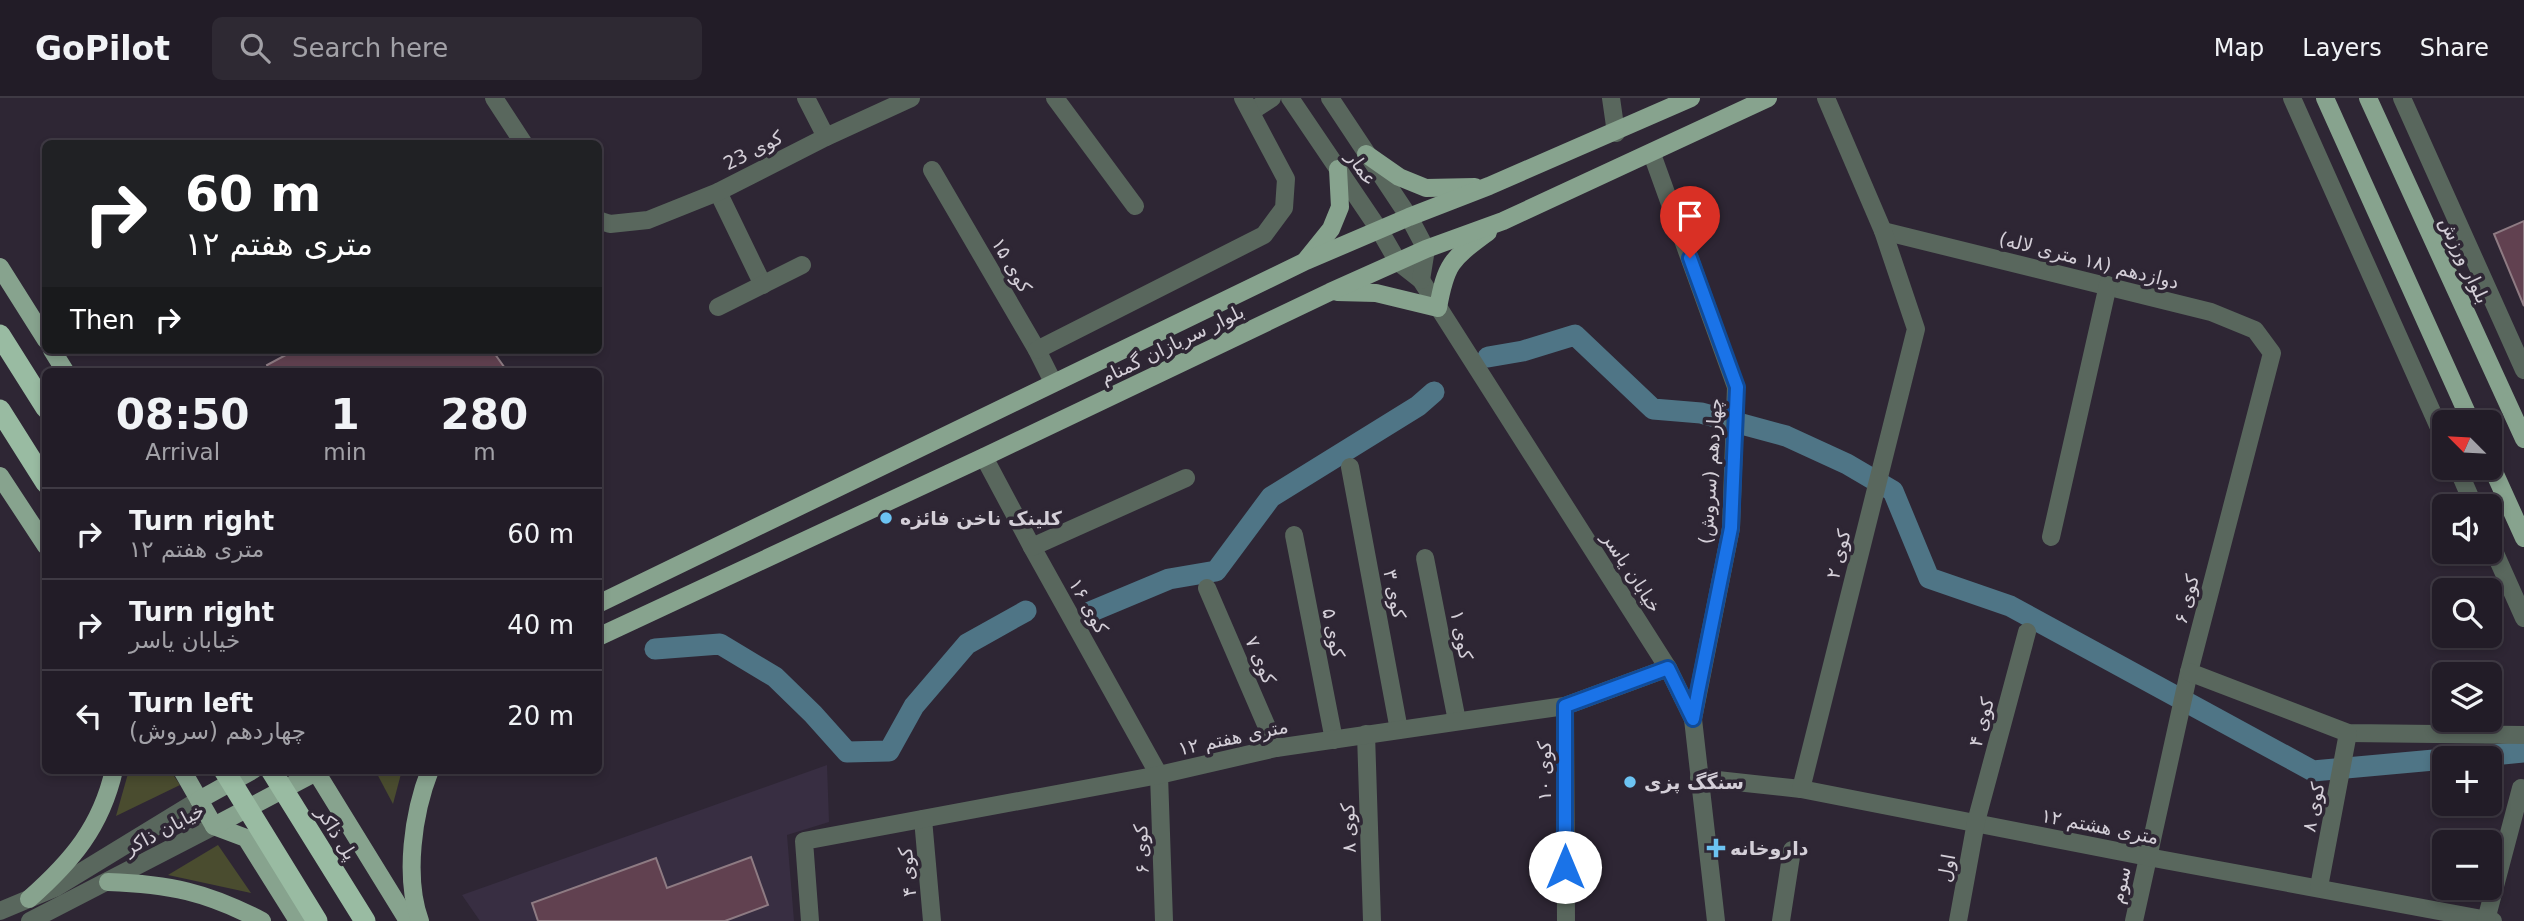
<!DOCTYPE html>
<meta charset="utf-8">
<style>
:root{--surface:#221c27;--page:#2e2933;--text:#f1f3f6;--muted:#a2a1a7;--line:#3f3a44}
body{margin:0;font-family:"DejaVu Sans",Vazirmatn,sans-serif;background:var(--page);color:var(--text);height:100vh;display:flex;flex-direction:column;font-size:26px;white-space:nowrap}
*{box-sizing:border-box;margin:0}
p{font-size:23px;color:var(--muted)}
.icon{flex:none;width:38px;height:38px;fill:none;stroke:currentColor;stroke-width:2;stroke-linecap:round;stroke-linejoin:round}
.map{position:relative;flex:1;overflow:hidden}
.drawer{position:absolute;left:42px;top:270px;width:560px;height:406px;display:flex;flex-direction:column;background:var(--surface);border-radius:10px;box-shadow:0 4px 10px #0003,0 0 0 2px var(--line)}
.drawer>*{flex:none}
.hud{position:absolute;left:42px;top:42px;width:560px;height:214px;border-radius:10px;box-shadow:0 4px 10px #0003,0 0 0 2px var(--line);background:#202124;color:#fff;overflow:hidden}
.needle{width:46px;rotate:294deg}
.tools{position:absolute;left:2432px;top:312px;display:grid;gap:14px}
.tools a{display:grid;place-items:center;width:70px;height:70px;border-radius:10px;background:var(--surface);box-shadow:0 4px 10px #0003,0 0 0 2px var(--line);font-size:35px}
.pin{position:absolute;display:grid;place-items:center;width:60px;height:60px;color:#fff;margin:-72px -30px;border-radius:50% 50% 50% 0;rotate:-45deg;box-shadow:0 0 7px #0007}
.pin .icon{rotate:45deg}
.me{position:absolute;width:77px;margin:-38px;rotate:0deg;stroke-linejoin:round;filter:drop-shadow(0 0 5px #0008)}
.turn{display:flex;align-items:center;gap:24px;height:147px;padding:0 28px;font-size:32px}
.turn .icon{width:91px;height:91px;stroke-width:2.5}
.turn b{display:block;font-size:49px;line-height:60px}
.then{display:flex;align-items:center;height:66px;padding:0 28px;background:#0003;gap:14px;font-size:26px}
.eta{display:flex;justify-content:space-evenly;align-items:center;height:119px;text-align:center}
.eta b{font-size:42px;font-weight:800;line-height:49px}
ul{padding:0;list-style:none}
li{display:flex;align-items:center;gap:21px;height:91px;padding:0 28px;border-top:2px solid var(--line)}
li div{flex:1}
li b{display:block;font-size:26px}
li em{font-style:normal}
header{display:flex;align-items:center;gap:42px;box-sizing:border-box;height:98px;padding:0 35px;background:var(--surface);border-bottom:2px solid var(--line)}
header strong{font-size:33px}
nav{display:flex;gap:38px;margin-inline-start:auto;font-size:24px}
.search{width:490px;height:63px;background:var(--page);display:flex;align-items:center;gap:18px;box-sizing:border-box;padding:0 24px;border-radius:10px;color:var(--muted);font-size:26px}
.map>svg:first-child{display:block}
.built{fill:#382e42}
.green{fill:#4a4c2f}
.lines{fill:none;stroke-linecap:round;stroke-linejoin:round}
.canal{stroke:#4f7586;stroke-width:21}
.building{fill:#614150;stroke:#8e7b83;stroke-width:2}
.minor{stroke:#59675d;stroke-width:18}
.major{stroke:#87a38e;stroke-width:18}
.highway{stroke:#99bba2;stroke-width:21}
.highway-bridge{stroke:#99bba2;stroke-width:21}
.route-casing{stroke:#114b97;stroke-width:18}
.route{stroke:#1a73e8;stroke-width:12}
.poi-dot{fill:#6cc3f2;stroke:#2e2634;stroke-width:2.5}
.labels{text-anchor:middle;stroke-width:7;stroke-linejoin:round;paint-order:stroke}
.street-label{font-size:19px;fill:#d4cfd8;stroke:#2e2634}
.poi-label{font-size:19px;font-weight:bold;fill:#d4cfd8;stroke:#2e2634;text-anchor:start}
</style>
<header>
<strong>GoPilot</strong>
<div class="search"><svg class="icon" aria-label="search" viewBox="0 0 24 24"><circle cx="10" cy="10" r="6"/><path d="M15 15l6 6"/></svg>Search here</div>
<nav><a>Map</a><a>Layers</a><a>Share</a></nav>
</header>
<div class="map">
<svg width="2524" height="823" viewBox="0 0 2524 823">
<rect width="100%" height="100%" fill="#2e2634"/>
<!-- built -->
<path class="built" d="M827 667 829 724 787 737 794 823H480L462 797Z"/>
<!-- green -->
<g class="green">
<path d="M129 672H170L180 687 116 718Z"/>
<path d="M375 672H402L393 706Z"/>
<path d="M218 747 251 795 168 777Z"/>
</g>
<g class="lines">
<!-- canal -->
<g class="canal">
<path d="M1488 259 1523 253 1575 237 1653 311 1701 315 1786 338 1847 366 1893 393 1929 480 2010 508 2313 673 2445 661"/>
<path d="M1090 514 1169 481 1216 473 1271 399 1418 308 1434 294"/>
<path d="M655 551 720 546 775 579 813 616 847 654 889 653 914 608 967 546 1026 513"/>
<path d="M2462 660 2524 654"/>
</g>
</g>
<!-- building -->
<g class="building">
<path d="M2524 123V208L2494 136Z"/>
<path d="M295 252H492L507 273H269L267 267Z"/>
<path d="M751 759 768 807 725 823H538L532 805 656 760 667 790Z"/>
</g>
<g class="lines">
<!-- minor -->
<g class="minor">
<path d="M494 0 524 46"/>
<path d="M806 0 826 39"/>
<path d="M1055 0 1135 108"/>
<path d="M1290 0 1380 133 1398 164 1421 182 1668 570 1693 621 1716 823"/>
<path d="M1330 0 1409 119 1426 151 1421 182"/>
<path d="M1611 0 1616 35"/>
<path d="M2292 0 2445 343"/>
<path d="M2402 0 2524 272"/>
<path d="M1252 13 1272 0"/>
<path d="M1652 56 1736 289 1731 430 1693 621"/>
<path d="M932 72 1037 252 1053 284"/>
<path d="M718 94 763 187"/>
<path d="M598 122 610 126 648 122 718 94 826 39 911 0"/>
<path d="M1883 133 2211 214 2255 232 2272 255 2189 574 2134 823"/>
<path d="M718 209 802 167"/>
<path d="M1037 252 1264 137 1284 110 1286 81 1243 0"/>
<path d="M984 359 1032 449 1159 677 1164 823"/>
<path d="M1350 369 1399 632"/>
<path d="M2457 369 2474 408"/>
<path d="M1294 437 1334 642"/>
<path d="M2051 439 2108 187"/>
<path d="M2490 444 2524 520"/>
<path d="M1032 449 1186 380"/>
<path d="M1425 460 1457 623"/>
<path d="M1207 490 1276 650"/>
<path d="M2189 574 2348 635 2524 637"/>
<path d="M1565 608 1566 823"/>
<path d="M1366 636 1372 823"/>
<path d="M1699 680 1801 691 2148 759 2493 823"/>
<path d="M1801 691 1916 231 1883 133 1826 0"/>
<path d="M923 721 932 823"/>
<path d="M2319 789 2348 635"/>
<path d="M0 813 55 790 199 702"/>
<path d="M2486 822 2521 690"/>
<path d="M30 823 214 728"/>
<path d="M810 823 804 743 1159 677 1276 650 1565 608 1668 570"/>
<path d="M1781 823 1792 752"/>
<path d="M1958 823 1976 724 2027 534"/>
</g>
<!-- major -->
<g class="major">
<path d="M2325 0 2471 324"/>
<path d="M2368 0 2524 341"/>
<path d="M1366 56 1399 79 1426 90 1475 89"/>
<path d="M1306 162 1331 131 1340 109 1338 71"/>
<path d="M0 169 46 242"/>
<path d="M1337 194 1376 195 1438 210C1446 164 1452 161 1488 134"/>
<path d="M52 252 65 273"/>
<path d="M2490 365 2524 440"/>
<path d="M0 378 46 448"/>
<path d="M598 506 1306 163 1409 119 1489 88 1691 0"/>
<path d="M598 539 984 359 1330 194 1426 151 1503 123 1768 0"/>
<path d="M182 672 214 728 246 740 298 823"/>
<path d="M315 672 408 823"/>
<path d="M199 702 253 672"/>
<path d="M214 728 320 672"/>
<path d="M108 784C169 786 207 794 262 823"/>
<path d="M29 801C72 763 101 729 114 672"/>
<path d="M420 823C404 779 413 715 430 672"/>
</g>
<!-- highway -->
<g class="highway">
<path d="M0 237 46 310"/>
<path d="M0 312 46 385"/>
</g>
<!-- highway-bridge -->
<g class="highway-bridge">
<path d="M224 672 317 823"/>
<path d="M271 672 365 823"/>
</g>
</g>
<g class="lines">
<!-- route casing -->
<g class="route-casing">
<path id="route" d="M1565 769V608L1668 570 1693 621 1698 594 1731 430 1737 289 1690 160"/>
</g>
<!-- route -->
<use href="#route" class="route"/>
</g>
<!-- markers -->
<g class="poi-dot">
<circle cx="886" cy="420" r="7"/>
<circle cx="1630" cy="684" r="7"/>
<path d="M1712.5 739.5h7v7h7v7h-7v7h-7v-7h-7v-7h7z"/>
</g>
<g class="labels">
<!-- street labels -->
<g class="street-label">
<text transform="translate(753 52) rotate(-27)" y="7">کوی 23</text>
<text transform="translate(1362 70) rotate(55)" y="7">عمار</text>
<text transform="translate(2089 162) rotate(14)" y="7">دوازدهم (۱۸ متری لاله)</text>
<text transform="translate(2465 162) rotate(65)" y="7">بلوار ورزش</text>
<text transform="translate(1012 167) rotate(60)" y="7">کوی ۱۵</text>
<text transform="translate(1172 246) rotate(-26)" y="7">بلوار سربازان گمنام</text>
<text transform="translate(1710 373) rotate(-86)" y="7">چهاردهم (سروش)</text>
<text transform="translate(1838 456) rotate(-76)" y="7">کوی ۲</text>
<text transform="translate(1632 474) rotate(57)" y="7">خیابان یاسر</text>
<text transform="translate(1395 496) rotate(79)" y="7">کوی ۳</text>
<text transform="translate(2186 501) rotate(-75)" y="7">کوی ۶</text>
<text transform="translate(1089 508) rotate(61)" y="7">کوی ۱۶</text>
<text transform="translate(1334 535) rotate(79)" y="7">کوی ۵</text>
<text transform="translate(1462 537) rotate(79)" y="7">کوی ۱</text>
<text transform="translate(1261 562) rotate(67)" y="7">کوی ۷</text>
<text transform="translate(1981 624) rotate(-75)" y="7">کوی ۴</text>
<text transform="translate(1233 639) rotate(-12)" y="7">۱۲ متری هفتم</text>
<text transform="translate(1544 673) rotate(-90)" y="7">کوی ۱۰</text>
<text transform="translate(2313 709) rotate(-79)" y="7">کوی ۸</text>
<text transform="translate(2100 728) rotate(11)" y="7">۱۲ متری هشتم</text>
<text transform="translate(1348 730) rotate(-92)" y="7">کوی ۸</text>
<text transform="translate(164 731) rotate(-28)" y="7">خیابان ذاکر</text>
<text transform="translate(337 735) rotate(58)" y="7">پل ذاکر</text>
<text transform="translate(1141 751) rotate(-92)" y="7">کوی ۶</text>
<text transform="translate(1946 770) rotate(-80)" y="7">اول</text>
<text transform="translate(907 774) rotate(-95)" y="7">کوی ۴</text>
<text transform="translate(2120 787) rotate(-78)" y="7">سوم</text>
</g>
<!-- poi labels -->
<g class="poi-label">
<text x="900" y="427">کلینک ناخن فائزه</text>
<text x="1644" y="691">سنگگ پزی</text>
<text x="1730" y="757">داروخانه</text>
</g>
</g>
</svg>
<div class="tools">
<a><svg class="needle" viewBox="-14 -14 28 28"><path d="M0-13l5 13h-10z" fill="#e53935"/><path d="M0 13l5-13h-10z" fill="#a2a1a7"/></svg></a>
<a><svg class="icon" aria-label="sound" viewBox="0 0 24 24"><path d="M4 9h4l5-4v14l-5-4H4zM17 9q2 3 0 6"/></svg></a>
<a><svg class="icon" aria-label="search" viewBox="0 0 24 24"><circle cx="10" cy="10" r="6"/><path d="M15 15l6 6"/></svg></a>
<a><svg class="icon" aria-label="layers" viewBox="0 0 24 24"><path d="M12 4l9 5-9 5-9-5zM3 14l9 5 9-5"/></svg></a>
<a>+</a>
<a>−</a>
</div>
<div class="pin" style="left:1690px;top:160px;background:#d93025"><svg class="icon" aria-label="arrive" viewBox="0 0 24 24"><path d="M6 21V4h12l-3 4 3 4H6"/></svg></div>
<svg class="me" style="left:1565px;top:769px" viewBox="-20 -20 40 40"><circle r="19" fill="#fff"/><path d="M0-13L10 11 0 6-10 11z" fill="#1a73e8"/></svg>
<div class="hud">
<div class="turn"><svg class="icon" aria-label="right" viewBox="0 0 24 24"><path d="M7 20v-9h11M14 6l5 5-5 5"/></svg><div><b>60 m</b>۱۲ متری هفتم</div></div>
<div class="then">Then<svg class="icon" aria-label="right" viewBox="0 0 24 24"><path d="M7 20v-9h11M14 6l5 5-5 5"/></svg></div>
</div>
<section class="drawer">
<div class="eta">
<div><b>08:50</b><p>Arrival</p></div>
<div><b>1</b><p>min</p></div>
<div><b>280</b><p>m</p></div>
</div>
<ul>
<li><svg class="icon" aria-label="right" viewBox="0 0 24 24"><path d="M7 20v-9h11M14 6l5 5-5 5"/></svg><div><b>Turn right</b><p>۱۲ متری هفتم</p></div><em>60 m</em></li>
<li><svg class="icon" aria-label="right" viewBox="0 0 24 24"><path d="M7 20v-9h11M14 6l5 5-5 5"/></svg><div><b>Turn right</b><p>خیابان یاسر</p></div><em>40 m</em></li>
<li><svg class="icon" aria-label="left" viewBox="0 0 24 24"><path d="M17 20v-9H6M10 6l-5 5 5 5"/></svg><div><b>Turn left</b><p>چهاردهم (سروش)</p></div><em>20 m</em></li>
</ul>
</section>
</div>
